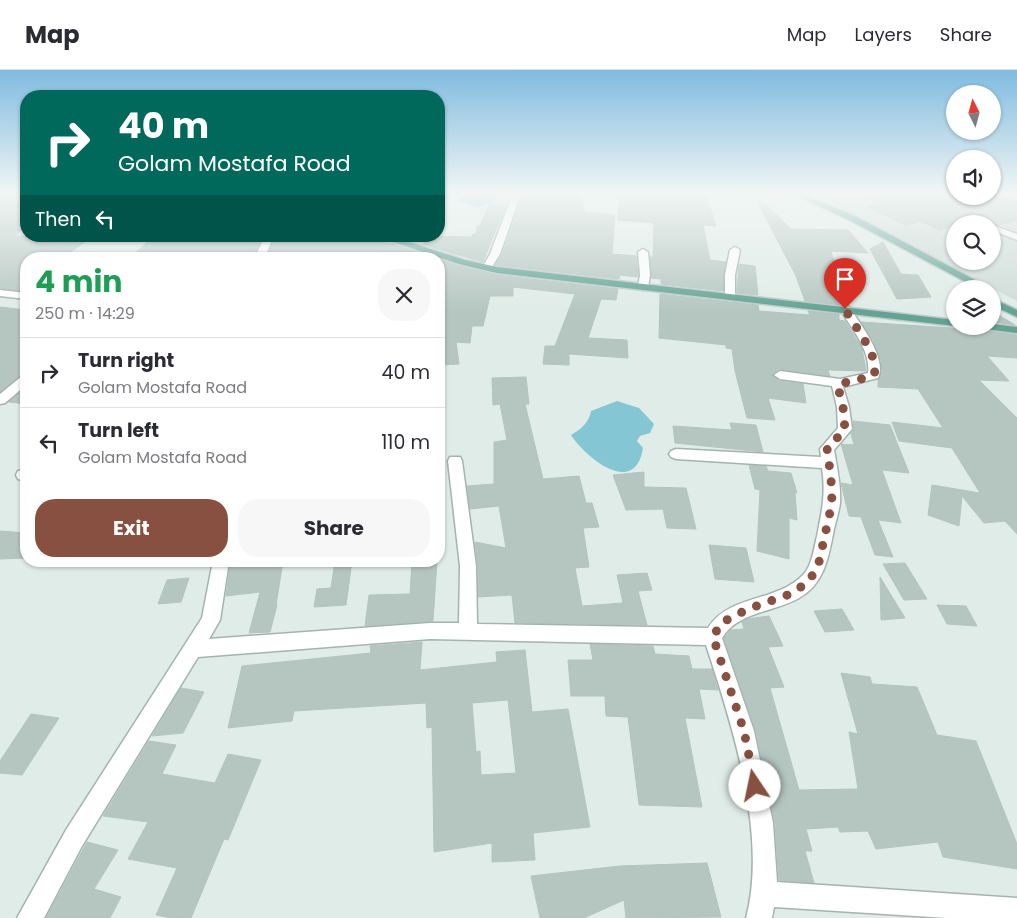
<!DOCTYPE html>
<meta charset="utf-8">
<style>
:root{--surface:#fff;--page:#f7f7f7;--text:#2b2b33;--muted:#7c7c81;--line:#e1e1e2;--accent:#885040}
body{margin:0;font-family:Poppins,sans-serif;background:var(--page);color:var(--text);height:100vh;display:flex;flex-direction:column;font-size:19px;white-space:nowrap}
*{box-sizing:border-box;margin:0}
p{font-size:16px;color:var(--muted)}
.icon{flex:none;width:28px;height:28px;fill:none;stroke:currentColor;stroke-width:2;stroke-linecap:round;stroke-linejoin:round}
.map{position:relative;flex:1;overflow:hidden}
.details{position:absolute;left:20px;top:182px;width:425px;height:315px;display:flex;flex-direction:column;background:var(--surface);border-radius:20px;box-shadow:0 1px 4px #0004}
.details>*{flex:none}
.guide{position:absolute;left:20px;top:20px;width:425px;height:152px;border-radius:20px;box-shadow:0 1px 4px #0004;background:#00695c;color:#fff;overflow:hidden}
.needle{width:32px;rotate:354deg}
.tools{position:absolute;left:946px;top:15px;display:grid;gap:10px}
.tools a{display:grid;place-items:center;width:55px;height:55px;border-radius:50%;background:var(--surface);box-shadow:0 1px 4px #0004;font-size:25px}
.pin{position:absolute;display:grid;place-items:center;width:42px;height:42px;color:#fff;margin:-51px -21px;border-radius:50% 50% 50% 0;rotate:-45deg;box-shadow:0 0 5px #0007}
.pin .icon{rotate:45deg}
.me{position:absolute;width:55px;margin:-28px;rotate:349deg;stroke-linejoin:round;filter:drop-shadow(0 0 4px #0008)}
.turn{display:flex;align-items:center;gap:18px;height:105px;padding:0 15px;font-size:22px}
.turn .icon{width:65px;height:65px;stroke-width:2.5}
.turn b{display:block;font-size:35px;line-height:42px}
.then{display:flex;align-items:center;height:48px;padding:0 15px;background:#0003;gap:10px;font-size:19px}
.round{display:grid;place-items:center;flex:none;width:52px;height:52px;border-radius:20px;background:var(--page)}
.summary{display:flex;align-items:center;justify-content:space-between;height:85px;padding:0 15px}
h1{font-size:30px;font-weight:700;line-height:38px;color:#1e9e55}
.button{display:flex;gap:10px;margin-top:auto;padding:10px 15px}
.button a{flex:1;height:58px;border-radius:20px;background:var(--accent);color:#fff;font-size:20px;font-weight:700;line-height:58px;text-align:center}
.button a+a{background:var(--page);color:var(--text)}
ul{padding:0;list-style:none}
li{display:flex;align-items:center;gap:15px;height:70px;padding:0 15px;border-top:1px solid var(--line)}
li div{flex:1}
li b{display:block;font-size:19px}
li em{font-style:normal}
header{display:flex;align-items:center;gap:30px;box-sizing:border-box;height:70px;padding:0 25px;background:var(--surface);border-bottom:1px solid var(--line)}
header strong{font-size:24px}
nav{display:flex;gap:28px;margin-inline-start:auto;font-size:18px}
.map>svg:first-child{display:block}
.built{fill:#cedbd6;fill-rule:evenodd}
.water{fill:#85c6d4}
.building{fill:#b5c6c0;stroke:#b2c5be;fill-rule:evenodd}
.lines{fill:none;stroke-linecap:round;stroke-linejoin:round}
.minor-casing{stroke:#a3b4ae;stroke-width:3}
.major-casing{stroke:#c1c9c6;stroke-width:3}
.minor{fill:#fff;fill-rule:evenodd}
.major{fill:#62a394;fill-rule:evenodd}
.route{stroke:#885040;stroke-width:9;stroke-dasharray:0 16.2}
</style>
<header>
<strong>Map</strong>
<nav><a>Map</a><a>Layers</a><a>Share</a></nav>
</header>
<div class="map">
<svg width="1017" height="848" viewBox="0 0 1017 848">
<rect width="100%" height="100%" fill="#e0ece7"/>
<!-- built -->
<path class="built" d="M805 123H955V126H992L993 123H1017V231ZM955 154H992V191H955Z"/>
<!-- water -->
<g class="water">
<path d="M467 123 497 124 495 132 478 137 456 130Z"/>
<path d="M617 331 639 338 654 354 650 363 640 366 637 371 643 378C635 428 586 388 571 365 581 359 589 353 591 341Z"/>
</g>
<!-- building -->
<g class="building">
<path d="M0 123H26V156L14 166H93L61 189H26V219L23 221 0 218Z"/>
<path d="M523 123H578L585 142 615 145 612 184 636 186 638 207 620 205 619 209 495 195 502 185Z"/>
<path d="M619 123 706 125 716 156 703 155 710 190 726 192 723 221 661 214V209L651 208 650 187H653L654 153 618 150Z"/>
<path d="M856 123H955V126H998L1017 133V150L998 155 971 152 955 154V156L939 160 920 151 906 155 867 137 880 134Z"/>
<path d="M760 129 791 159 848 160 868 183 831 181 845 232 839 233V235L805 231 796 206 757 131Z"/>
<path d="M489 135H506L483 192 423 175 427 166 472 167 473 164H476L477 156H480Z"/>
<path d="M154 166H263L252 189H178L181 186 133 185Z"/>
<path d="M276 166H350L393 174 438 189H266Z"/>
<path d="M883 172 901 204 918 205 931 227 897 229 870 179Z"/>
<path d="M439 189 497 205 618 219 616 230 601 229 588 268 627 270 628 288 569 284V295L543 294 545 276H555L575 224 513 217V226H490L483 256H472L470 273 456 272 459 294 439 295Z"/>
<path d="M739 194 755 196 758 225 737 223Z"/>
<path d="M660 224 758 235 759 241 810 245 808 241 839 244V250L845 251 862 278 866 301 828 300 830 306 779 299 772 304 779 311 803 314 806 333 768 328 775 350 747 348 735 301 732 279 726 278V275L659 268Z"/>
<path d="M0 237 26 240V303L21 305 0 322Z"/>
<path d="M992 241 1015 255 992 252Z"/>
<path d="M861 252 982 260 1017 265V288L987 286 1009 311 979 310 1017 348V464L1005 451 984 453 962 426 959 456 928 445 932 415 980 423 952 378 899 371 892 352 943 358 918 319 878 317V310L882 301 881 290 873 270Z"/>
<path d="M526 307 529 334H525L543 409 579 406 586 433H592L599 457 583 458 589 497 575 498 582 536 623 533 617 505 647 503 652 520 638 521 647 555 515 553 512 525 478 527V496L475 472 506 478 499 436 470 439 467 416 494 414V372L507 370 500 334 493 335 492 308Z"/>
<path d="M26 317V334L9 332Z"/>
<path d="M853 351 890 355 909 403 882 400 901 453 878 450 893 487 875 485 861 447 849 446 841 413 853 415 841 374 854 375 851 364 854 359Z"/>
<path d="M730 353 756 355 763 382 675 373 673 356 732 360Z"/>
<path d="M749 395 766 396 768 401 791 403 797 423 795 422 797 450 789 448V489L757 481 760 420 755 419Z"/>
<path d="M644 402V417L686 418 696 459 667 458 663 439 626 440 613 405Z"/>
<path d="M0 461 26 463V488L0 489Z"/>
<path d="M709 475 746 478 754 512 715 509Z"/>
<path d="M231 491H283L276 535H277L270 562 249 563 260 522 226 526Z"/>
<path d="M335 491H352L346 535 314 537 317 519 331 518Z"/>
<path d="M412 491H437L433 551 365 556 369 525 410 524Z"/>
<path d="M905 493 927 529 904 530 883 494Z"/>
<path d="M880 507 905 548 881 550Z"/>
<path d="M189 508 181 532 158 534 167 510Z"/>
<path d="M937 535 966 536 977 556 947 554Z"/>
<path d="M842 539 854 560 825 562 814 541Z"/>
<path d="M769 546 783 576 768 577 784 617 770 618 799 720 858 719 849 662 858 664 841 603 870 607 872 614 917 617 937 665 976 671 1017 774V799L943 787 938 772 876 779 868 761 840 762 838 757 806 759 812 781H805L814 813 779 810 775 753 756 661 724 568 731 560 744 559 742 552 747 549Z"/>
<path d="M422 572 420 600 497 592 496 582 525 580 532 642 568 639 590 757 533 763 535 790 492 792V773L434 782 432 657 427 658 426 633 294 641 292 651 228 658 242 596 371 583 370 576ZM508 630 516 703 481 705 480 681 476 682 472 633Z"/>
<path d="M590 574 653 576 655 584 689 586 692 599H712L718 620 699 619 705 649 685 648 702 737 639 735 628 647 606 646 605 626H571L568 590H593Z"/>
<path d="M181 618 204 622 183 663 152 666Z"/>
<path d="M31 644 59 648 22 705 0 703V691Z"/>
<path d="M149 671 176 675 162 704 215 713 228 684 261 690 228 770 224 769 191 848H171L156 845 177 798 128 789 148 752 103 746Z"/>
<path d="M87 772 118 780 94 819 121 827 110 848H46Z"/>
<path d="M707 793 721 847 626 848 624 830 584 848H540L531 806 620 796Z"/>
</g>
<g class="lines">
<!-- minor casing -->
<g class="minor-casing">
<g id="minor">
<path d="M513 123H521L500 184 490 200H484L482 198 490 184Z"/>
<path d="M992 155 1017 164V170L992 160Z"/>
<path d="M265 166H274L264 189H254Z"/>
<path d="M735 177 740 180 735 205V226L730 229 725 226V205L730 180Z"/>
<path d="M643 179 648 182 650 205 648 217 643 220 638 217 640 205 638 182Z"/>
<path d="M0 220 26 223V229L0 226Z"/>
<path d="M845 236 849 237C859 252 888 289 878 308L843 317 849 337 852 359 834 380C837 397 841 415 840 433 839 441 836 451 834 459 829 485 825 514 799 528 775 542 737 542 722 568L754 661 773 753 777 812 1017 828V848H947L774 837 772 848H746C768 766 732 654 706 575L430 569 198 587 82 776 44 848H17L66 760 202 548 213 491H229L220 550 209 569 430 553H459L460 496 448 391 450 387H460L462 391 476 496 477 554 708 558C728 525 777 532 803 505 812 496 814 478 817 466 822 441 826 423 822 398L676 389 671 387 669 384 671 381 676 379 821 387 820 379 838 358 837 337 832 316 780 309 774 305 780 301 840 309 868 303C871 280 851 258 840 239Z"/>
<path d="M26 305V315L5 333 0 334V324L22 306Z"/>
<path d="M23 400 26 401V411L18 409 16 405 18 401Z"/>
</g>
</g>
<!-- major casing -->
<g class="major-casing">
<g id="major">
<path d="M791 123H801L857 147 992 219H979L851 151Z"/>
<path d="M376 166H390L465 190 497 197 955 250V256L497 203 459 194Z"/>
<path d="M992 228 1017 240V247L992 235Z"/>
<path d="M992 254 1017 257V263L984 259 979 256H992Z"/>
</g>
</g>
<!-- minor -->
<use href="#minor" class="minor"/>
<!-- major -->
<use href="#major" class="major"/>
</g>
<!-- sky -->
<linearGradient id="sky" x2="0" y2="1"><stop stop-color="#80bbe0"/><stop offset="0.51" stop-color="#f1f6f4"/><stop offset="1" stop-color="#f1f6f4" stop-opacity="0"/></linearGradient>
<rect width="1017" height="242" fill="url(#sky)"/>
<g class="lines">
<!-- route -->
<path class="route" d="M755 716 744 661 713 567 721 553 748 539 793 523 810 510 819 492 832 433 831 408 827 378 845 360 843 337 838 317 840 313 851 312 874 305C880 286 854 256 845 239"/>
</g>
</svg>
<div class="tools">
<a><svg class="needle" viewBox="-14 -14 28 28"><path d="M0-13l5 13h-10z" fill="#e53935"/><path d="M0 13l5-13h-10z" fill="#7c7c81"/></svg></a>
<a><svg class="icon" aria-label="sound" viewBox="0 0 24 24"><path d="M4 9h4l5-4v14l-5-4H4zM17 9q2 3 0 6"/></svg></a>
<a><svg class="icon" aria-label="search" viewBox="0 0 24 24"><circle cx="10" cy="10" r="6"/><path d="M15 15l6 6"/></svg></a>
<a><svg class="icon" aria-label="layers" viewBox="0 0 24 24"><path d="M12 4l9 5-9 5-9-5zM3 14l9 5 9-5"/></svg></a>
</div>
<div class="pin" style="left:845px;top:239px;background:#d93025"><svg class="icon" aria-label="arrive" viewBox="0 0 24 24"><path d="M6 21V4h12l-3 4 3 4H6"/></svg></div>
<svg class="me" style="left:755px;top:716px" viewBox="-20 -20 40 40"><circle r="19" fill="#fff"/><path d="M0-13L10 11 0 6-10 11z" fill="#885040"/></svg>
<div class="guide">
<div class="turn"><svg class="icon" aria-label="right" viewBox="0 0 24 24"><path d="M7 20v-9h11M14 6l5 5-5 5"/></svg><div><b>40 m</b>Golam Mostafa Road</div></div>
<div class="then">Then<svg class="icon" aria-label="left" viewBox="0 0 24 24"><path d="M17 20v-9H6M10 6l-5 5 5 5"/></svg></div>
</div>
<section class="details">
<div class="summary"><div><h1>4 min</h1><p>250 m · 14:29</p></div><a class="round"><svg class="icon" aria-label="close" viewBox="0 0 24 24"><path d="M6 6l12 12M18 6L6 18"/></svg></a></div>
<ul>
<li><svg class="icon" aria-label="right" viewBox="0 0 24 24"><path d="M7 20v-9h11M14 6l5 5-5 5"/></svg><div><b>Turn right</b><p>Golam Mostafa Road</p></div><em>40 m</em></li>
<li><svg class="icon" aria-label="left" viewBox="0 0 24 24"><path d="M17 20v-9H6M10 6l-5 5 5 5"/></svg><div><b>Turn left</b><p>Golam Mostafa Road</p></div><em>110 m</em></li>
</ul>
<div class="button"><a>Exit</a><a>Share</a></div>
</section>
</div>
